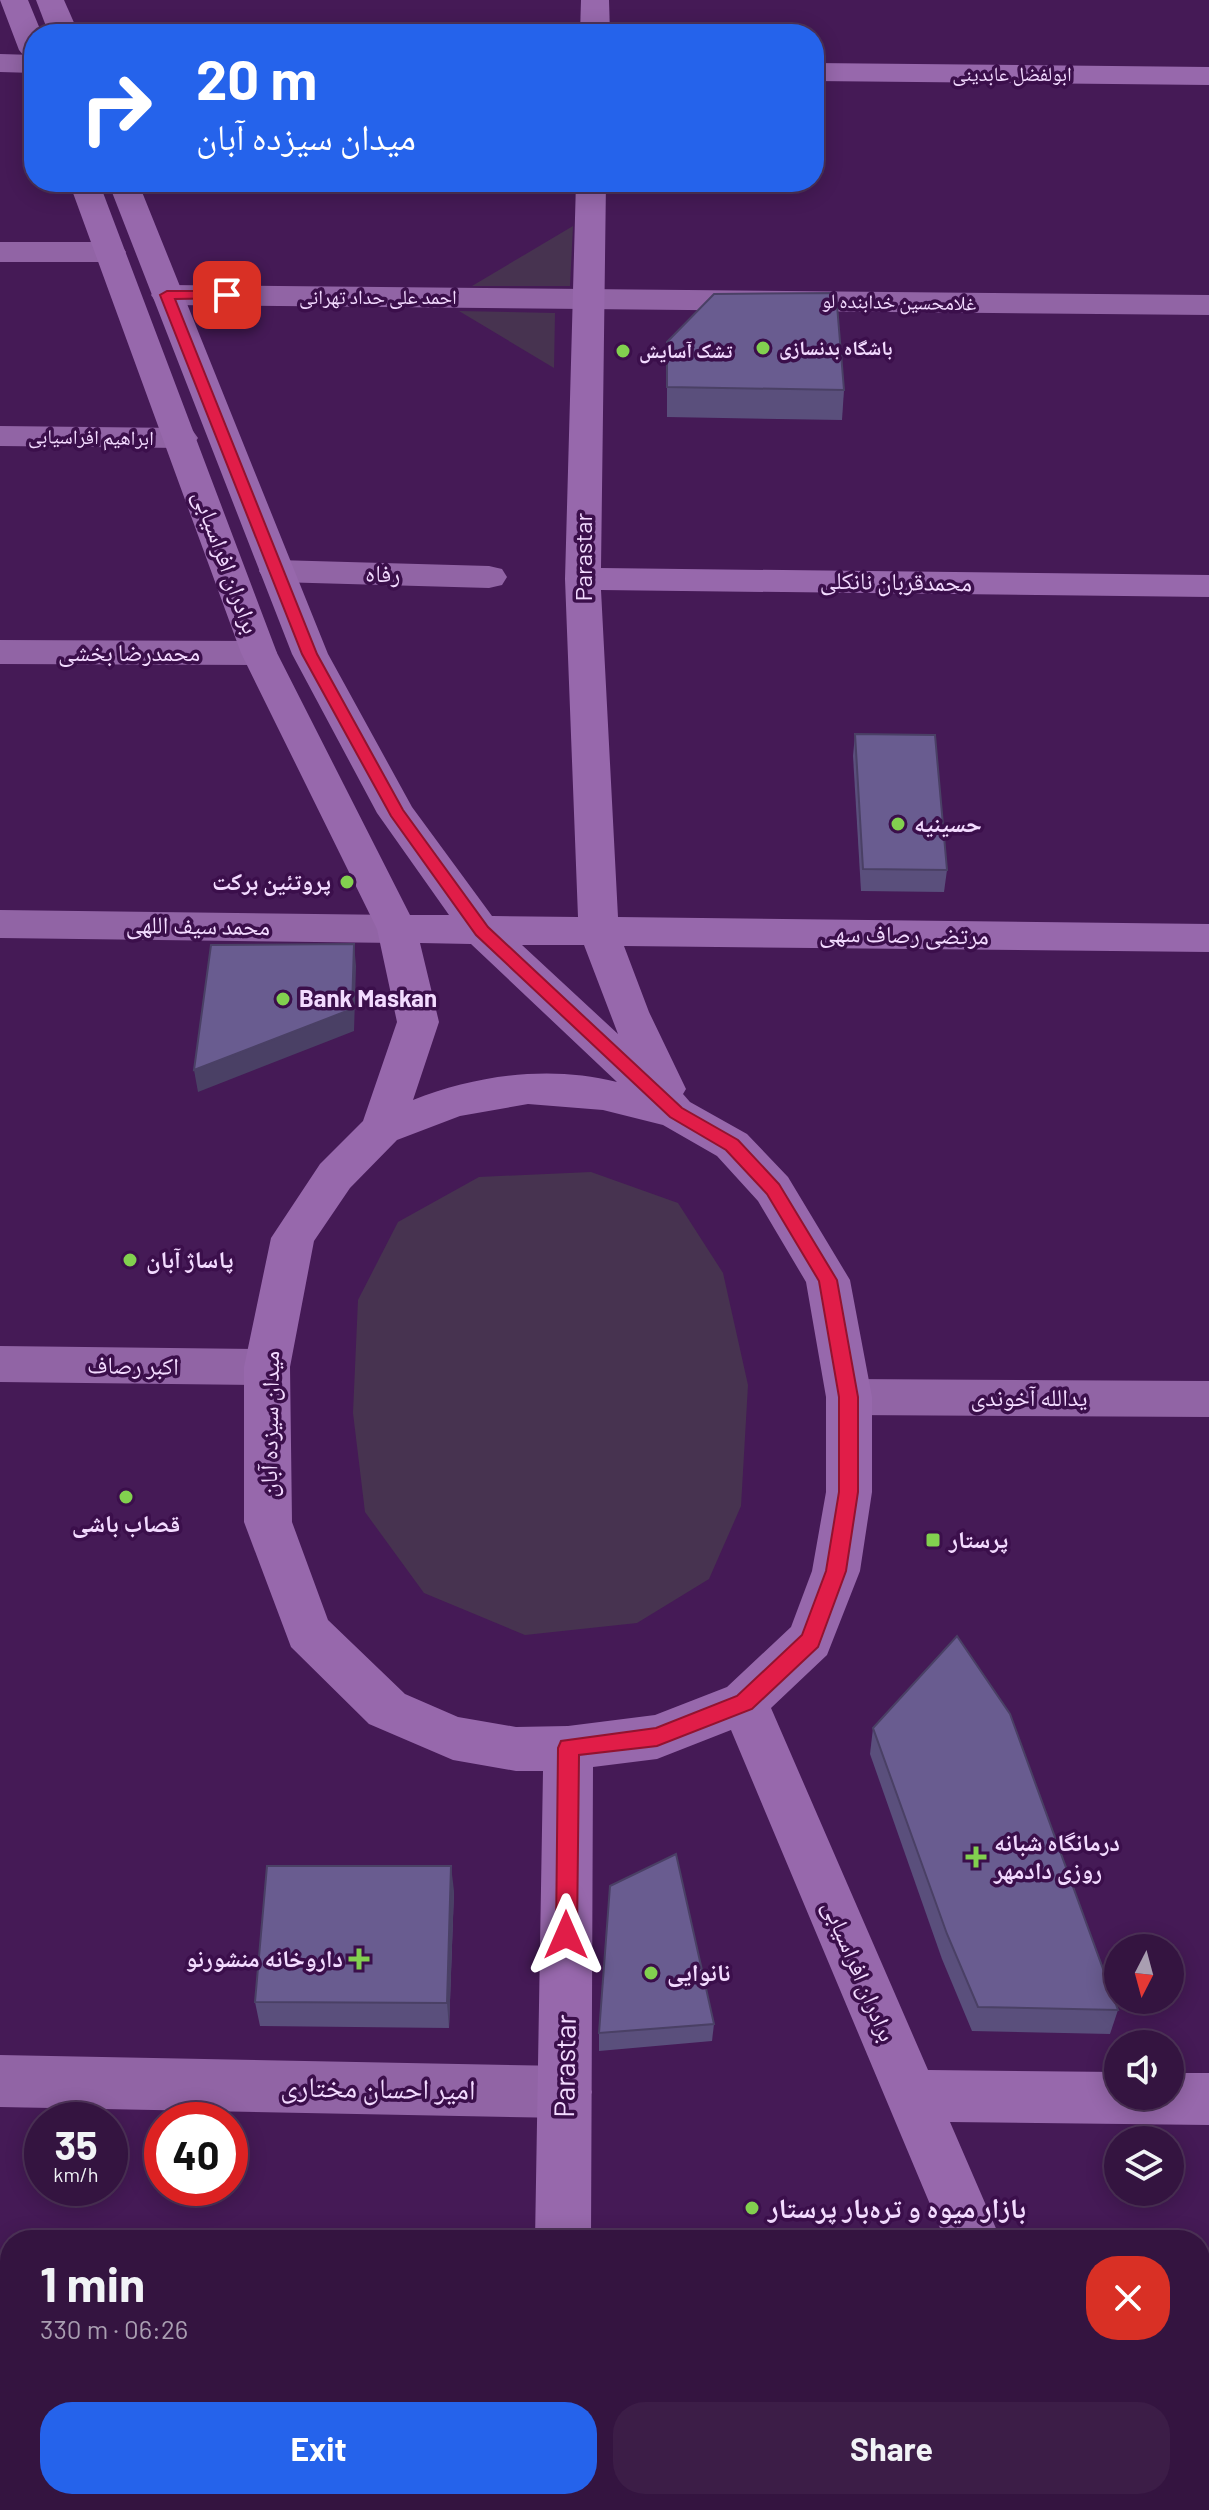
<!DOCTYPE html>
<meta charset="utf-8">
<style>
:root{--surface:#341440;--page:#3c1d47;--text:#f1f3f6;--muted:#a99eb1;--line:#4e3359;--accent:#2563eb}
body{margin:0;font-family:Barlow,"Noto Naskh Arabic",sans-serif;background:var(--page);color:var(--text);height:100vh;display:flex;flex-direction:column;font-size:30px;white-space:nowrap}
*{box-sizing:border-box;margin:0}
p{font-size:26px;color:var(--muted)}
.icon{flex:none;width:44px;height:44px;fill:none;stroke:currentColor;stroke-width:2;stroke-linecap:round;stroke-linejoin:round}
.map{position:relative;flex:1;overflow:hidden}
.drawer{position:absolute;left:0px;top:2230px;width:1210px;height:280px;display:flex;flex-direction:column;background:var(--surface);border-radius:32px 32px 0 0;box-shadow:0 4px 20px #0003,0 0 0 2px var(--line)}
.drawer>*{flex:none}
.banner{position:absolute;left:24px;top:24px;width:800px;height:168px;border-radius:32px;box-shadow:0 4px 20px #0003,0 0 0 2px var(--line);background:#2563eb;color:#fff;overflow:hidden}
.needle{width:52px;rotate:186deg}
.controls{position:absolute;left:1104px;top:1934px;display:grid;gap:16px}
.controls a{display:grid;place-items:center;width:80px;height:80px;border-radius:50%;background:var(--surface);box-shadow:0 4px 20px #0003,0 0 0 2px var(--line);font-size:40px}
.speed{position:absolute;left:24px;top:2102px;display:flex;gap:16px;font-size:40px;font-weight:700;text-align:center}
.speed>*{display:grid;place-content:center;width:104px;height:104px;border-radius:50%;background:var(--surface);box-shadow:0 4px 20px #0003,0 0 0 2px var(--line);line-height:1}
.speed small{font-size:20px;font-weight:400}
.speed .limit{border:12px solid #d22;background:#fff;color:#111}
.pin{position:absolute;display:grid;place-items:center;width:68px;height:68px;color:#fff;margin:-34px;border-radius:16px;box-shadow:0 4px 12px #0006}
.me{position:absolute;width:88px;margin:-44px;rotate:0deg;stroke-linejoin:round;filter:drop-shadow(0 0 6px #0008)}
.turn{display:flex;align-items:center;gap:28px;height:168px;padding:0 40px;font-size:36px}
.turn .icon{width:104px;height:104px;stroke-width:2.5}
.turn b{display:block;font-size:56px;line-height:68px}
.round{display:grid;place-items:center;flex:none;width:84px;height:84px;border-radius:32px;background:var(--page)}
.head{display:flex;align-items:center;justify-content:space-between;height:136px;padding:0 40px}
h1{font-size:48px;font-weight:700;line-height:60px}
.primary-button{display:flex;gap:16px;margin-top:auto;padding:16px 40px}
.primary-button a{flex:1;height:92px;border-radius:32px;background:var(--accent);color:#fff;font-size:32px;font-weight:700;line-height:92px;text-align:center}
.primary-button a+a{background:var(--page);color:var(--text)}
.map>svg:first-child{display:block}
.green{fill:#473350}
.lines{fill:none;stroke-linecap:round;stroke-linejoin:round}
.street{fill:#9164a5;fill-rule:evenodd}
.secondary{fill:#9768ac;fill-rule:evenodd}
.wall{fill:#5a4f7c}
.shaded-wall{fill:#4a4065}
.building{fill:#695c90;stroke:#4a4065;stroke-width:2}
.route{fill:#e11d48;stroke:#92132f;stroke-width:2}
.poi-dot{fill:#82d04f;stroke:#3b0f4b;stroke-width:3}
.labels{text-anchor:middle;stroke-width:7;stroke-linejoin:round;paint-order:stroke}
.far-street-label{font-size:20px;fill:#f3dbff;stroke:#3b0f4b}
.far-poi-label{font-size:20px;font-weight:bold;fill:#f3dbff;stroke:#3b0f4b;text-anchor:start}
.street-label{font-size:24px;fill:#f3dbff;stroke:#3b0f4b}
.poi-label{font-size:24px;font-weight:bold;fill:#f3dbff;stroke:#3b0f4b;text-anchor:start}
.near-street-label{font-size:28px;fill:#f3dbff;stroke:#3b0f4b}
.near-poi-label{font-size:28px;font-weight:bold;fill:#f3dbff;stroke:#3b0f4b;text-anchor:start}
</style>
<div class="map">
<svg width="1209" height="2510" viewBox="0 0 1209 2510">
<rect width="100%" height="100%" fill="#451a56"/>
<!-- green -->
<g class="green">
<path d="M573 226 570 286H472Z"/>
<path d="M459 311 555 313 554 368Z"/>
<path d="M591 1172 678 1203 723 1273 748 1385 741 1506 709 1579 637 1623 525 1635 424 1593 365 1512 353 1413 358 1300 398 1222 479 1177Z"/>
</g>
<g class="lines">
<!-- street -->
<g class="street">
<path d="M0 54 34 55V73L0 72Z"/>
<path d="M0 242H110L121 245 126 252 121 259 110 262H0Z"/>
<path d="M167 285 1209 295V315L167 305 156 302 151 295 156 288Z"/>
<path d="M0 426 181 428 193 431 198 438 193 445 181 448 0 446Z"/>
<path d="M277 560 489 566 502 569 507 577 502 585 489 588 277 582 264 579 259 571 264 563Z"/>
<path d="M0 640 259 641 272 645 277 653 272 661 259 665 0 664Z"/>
<path d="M0 910 397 915 411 919 417 929 411 939 397 943 0 938Z"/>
<path d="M0 1346 267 1349 283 1354 290 1367 283 1380 267 1385 0 1382Z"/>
<path d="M849 1379 1209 1381V1417L849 1415 833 1410 826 1397 833 1384Z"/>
<path d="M0 2055 565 2066 584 2074 592 2092 584 2110 565 2118 0 2107Z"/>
</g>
<!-- secondary -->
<g class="secondary">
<path d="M0 0H28L42 34H34V59L24 56 19 50Z"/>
<path d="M36 0H64L79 34H49Z"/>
<path d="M581 0H609L610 34H580Z"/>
<path d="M814 63 1209 67V85L814 81Z"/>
<path d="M69 182H99L277 653 410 915H449L377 813 292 654 108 182H138L328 654 412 807 492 916 578 917 565 579 576 182H606L601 568 1209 575V597L601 590 618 917 1209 924V952L624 946 649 1012 686 1089 683 1094 690 1102 747 1134 788 1177 850 1280 872 1397V1492L860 1571 827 1655 771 1708 928 2070 1118 2072V2096H1170V2073H1209V2125L950 2122 1001 2240H945L731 1730 657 1759 593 1767 591 2240H535L543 1771H516L453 1760 369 1724 291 1647 244 1522V1367L271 1238 320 1164 363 1121 397 1022 377 929 241 653ZM420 943 471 944 617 1082C549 1065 477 1075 413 1100L439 1022ZM522 945H584L618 1034ZM528 1104 603 1110 663 1125 717 1156 758 1201 806 1282 826 1397V1492L812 1571 791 1627 727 1687 655 1715 568 1726 516 1727 458 1717 405 1694 328 1620 292 1522 290 1367 314 1241 350 1188 397 1140 460 1116Z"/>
<rect x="531" y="2500" width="60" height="10"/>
<path d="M1055 2500H1115L1119 2510H1059Z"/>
</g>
</g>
<!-- wall -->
<g class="wall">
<path d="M667 342 844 390 842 420 667 417Z"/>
<path d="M855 734 947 870 944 892 861 891 853 756Z"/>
<path d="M873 1728 1118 2010 1110 2034 972 2031 942 1959 870 1754Z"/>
<path d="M454 1891 449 2028 260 2026 255 2002Z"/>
<path d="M714 2024 712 2041 599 2051V2033Z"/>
</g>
<!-- shaded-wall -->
<g class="shaded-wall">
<path d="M354 944 356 966 354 1031 198 1092 194 1070Z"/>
<path d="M451 1866 454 1891 449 2028 447 2003Z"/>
</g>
<!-- building -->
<g class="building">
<path d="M836 293 844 390 667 387V342L714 294Z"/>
<path d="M855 734 935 735 947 870 863 869Z"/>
<path d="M354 944 352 1009 194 1070 211 945Z"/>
<path d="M957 1636 1010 1714 1118 2010 978 2007 947 1934 873 1728Z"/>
<path d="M676 1854 714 2024 599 2033 610 1886Z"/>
<path d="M267 1866H451L447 2003 255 2002Z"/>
</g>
<!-- route -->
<path class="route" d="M227 291 232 293V298L175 299 317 654 403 810 488 927 682 1108 738 1140 779 1184 837 1280 858 1397V1492L846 1571 818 1647 752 1709 657 1746 579 1755 577 1935 574 1942 566 1945 559 1942 556 1935 558 1748 561 1741 656 1728 737 1696 802 1635 826 1571 839 1492V1397L819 1281 767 1194 726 1150 670 1117 476 935 391 816 302 654 160 295 167 291Z"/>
<!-- markers -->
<g class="poi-dot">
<circle cx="763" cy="348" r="8"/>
<circle cx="623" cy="351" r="8"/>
<circle cx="898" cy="824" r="8"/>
<circle cx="347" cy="882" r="8"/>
<circle cx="283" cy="999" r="8"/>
<circle cx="130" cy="1260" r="8"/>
<circle cx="126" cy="1497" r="8"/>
<rect x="925" y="1532" width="16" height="16" rx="4"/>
<path d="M972 1845h8v8h8v8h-8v8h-8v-8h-8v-8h8z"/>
<path d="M355 1947h8v8h8v8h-8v8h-8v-8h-8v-8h8z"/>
<circle cx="651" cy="1973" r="8"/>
<circle cx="752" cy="2208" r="8"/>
</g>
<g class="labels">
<!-- far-street labels -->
<g class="far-street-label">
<text x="1012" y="81">ابولفضل عابدینی</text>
<text x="378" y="304">احمد علی حداد تهرانی</text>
<text transform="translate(899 302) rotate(1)" y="7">غلامحسین خدابنده لو</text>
<text transform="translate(91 437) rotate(1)" y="7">ابراهیم افراسیابی</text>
</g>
<!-- far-poi labels -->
<g class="far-poi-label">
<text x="779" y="355">باشگاه بدنسازی</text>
<text x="639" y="358">تشک آسایش</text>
</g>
<!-- street labels -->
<g class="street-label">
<text transform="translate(584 557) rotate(-90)" y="8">Parastar</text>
<text transform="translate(226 562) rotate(70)" y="8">برادران افراسیابی</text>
<text transform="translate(383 574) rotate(2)" y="8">رفاه</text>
<text transform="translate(896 582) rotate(1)" y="8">محمدقربان نانکلی</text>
<text x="129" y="661">محمدرضا بخشی</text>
<text transform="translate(198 926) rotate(1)" y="8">محمد سیف اللهی</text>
<text transform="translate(904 935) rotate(1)" y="8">مرتضی رصاف سهی</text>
<text transform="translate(133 1366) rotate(1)" y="8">اکبر رصاف</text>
<text x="1029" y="1406">یدالله آخوندی</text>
<text transform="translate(270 1424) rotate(-89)" y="8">میدان سیزده آبان</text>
<text transform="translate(859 1971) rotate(67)" y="8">برادران افراسیابی</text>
</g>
<!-- poi labels -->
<g class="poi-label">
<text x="914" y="832">حسینیه</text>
<text x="331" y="890" text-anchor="end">پروتئین برکت</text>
<text x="299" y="1007">Bank Maskan</text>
<text x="146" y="1268">پاساژ آبان</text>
<text x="126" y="1532" text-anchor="middle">قصاب باشی</text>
<text x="949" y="1548">پرستار</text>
<text x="994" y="1851">درمانگاه شبانه<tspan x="994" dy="28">روزی دادمهر</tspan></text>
<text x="343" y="1967" text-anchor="end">داروخانه منشورنو</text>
<text x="667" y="1981">نانوایی</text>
</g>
<!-- near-street labels -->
<g class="near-street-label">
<text transform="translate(565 2066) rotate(-89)" y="10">Parastar</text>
<text transform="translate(378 2088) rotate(1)" y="10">امیر احسان مختاری</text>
</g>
<!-- near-poi labels -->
<g class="near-poi-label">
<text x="768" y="2218">بازار میوه و تره‌بار پرستار</text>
</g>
</g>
</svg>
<div class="controls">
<a><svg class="needle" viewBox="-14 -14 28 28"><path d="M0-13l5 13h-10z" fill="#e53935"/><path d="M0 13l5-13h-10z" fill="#a99eb1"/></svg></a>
<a><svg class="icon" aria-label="sound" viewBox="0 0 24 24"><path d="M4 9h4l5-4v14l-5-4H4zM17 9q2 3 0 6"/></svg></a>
<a><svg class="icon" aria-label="layers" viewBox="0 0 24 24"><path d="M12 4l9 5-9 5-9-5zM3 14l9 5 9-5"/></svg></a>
</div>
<div class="speed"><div>35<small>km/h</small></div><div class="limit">40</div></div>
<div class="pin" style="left:227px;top:295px;background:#d93025"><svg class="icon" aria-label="arrive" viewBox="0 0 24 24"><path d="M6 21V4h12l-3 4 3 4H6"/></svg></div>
<svg class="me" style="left:566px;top:1935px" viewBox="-20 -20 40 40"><path d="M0-17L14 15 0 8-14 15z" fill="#e11d48" stroke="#fff" stroke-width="4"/></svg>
<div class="banner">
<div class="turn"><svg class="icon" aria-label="right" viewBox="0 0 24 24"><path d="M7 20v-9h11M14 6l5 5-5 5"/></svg><div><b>20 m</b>میدان سیزده آبان</div></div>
</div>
<section class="drawer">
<div class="head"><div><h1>1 min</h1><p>330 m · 06:26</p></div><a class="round" style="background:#d93025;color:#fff"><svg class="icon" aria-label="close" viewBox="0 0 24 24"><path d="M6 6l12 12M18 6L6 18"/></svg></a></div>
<div class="primary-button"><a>Exit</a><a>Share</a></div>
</section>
</div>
